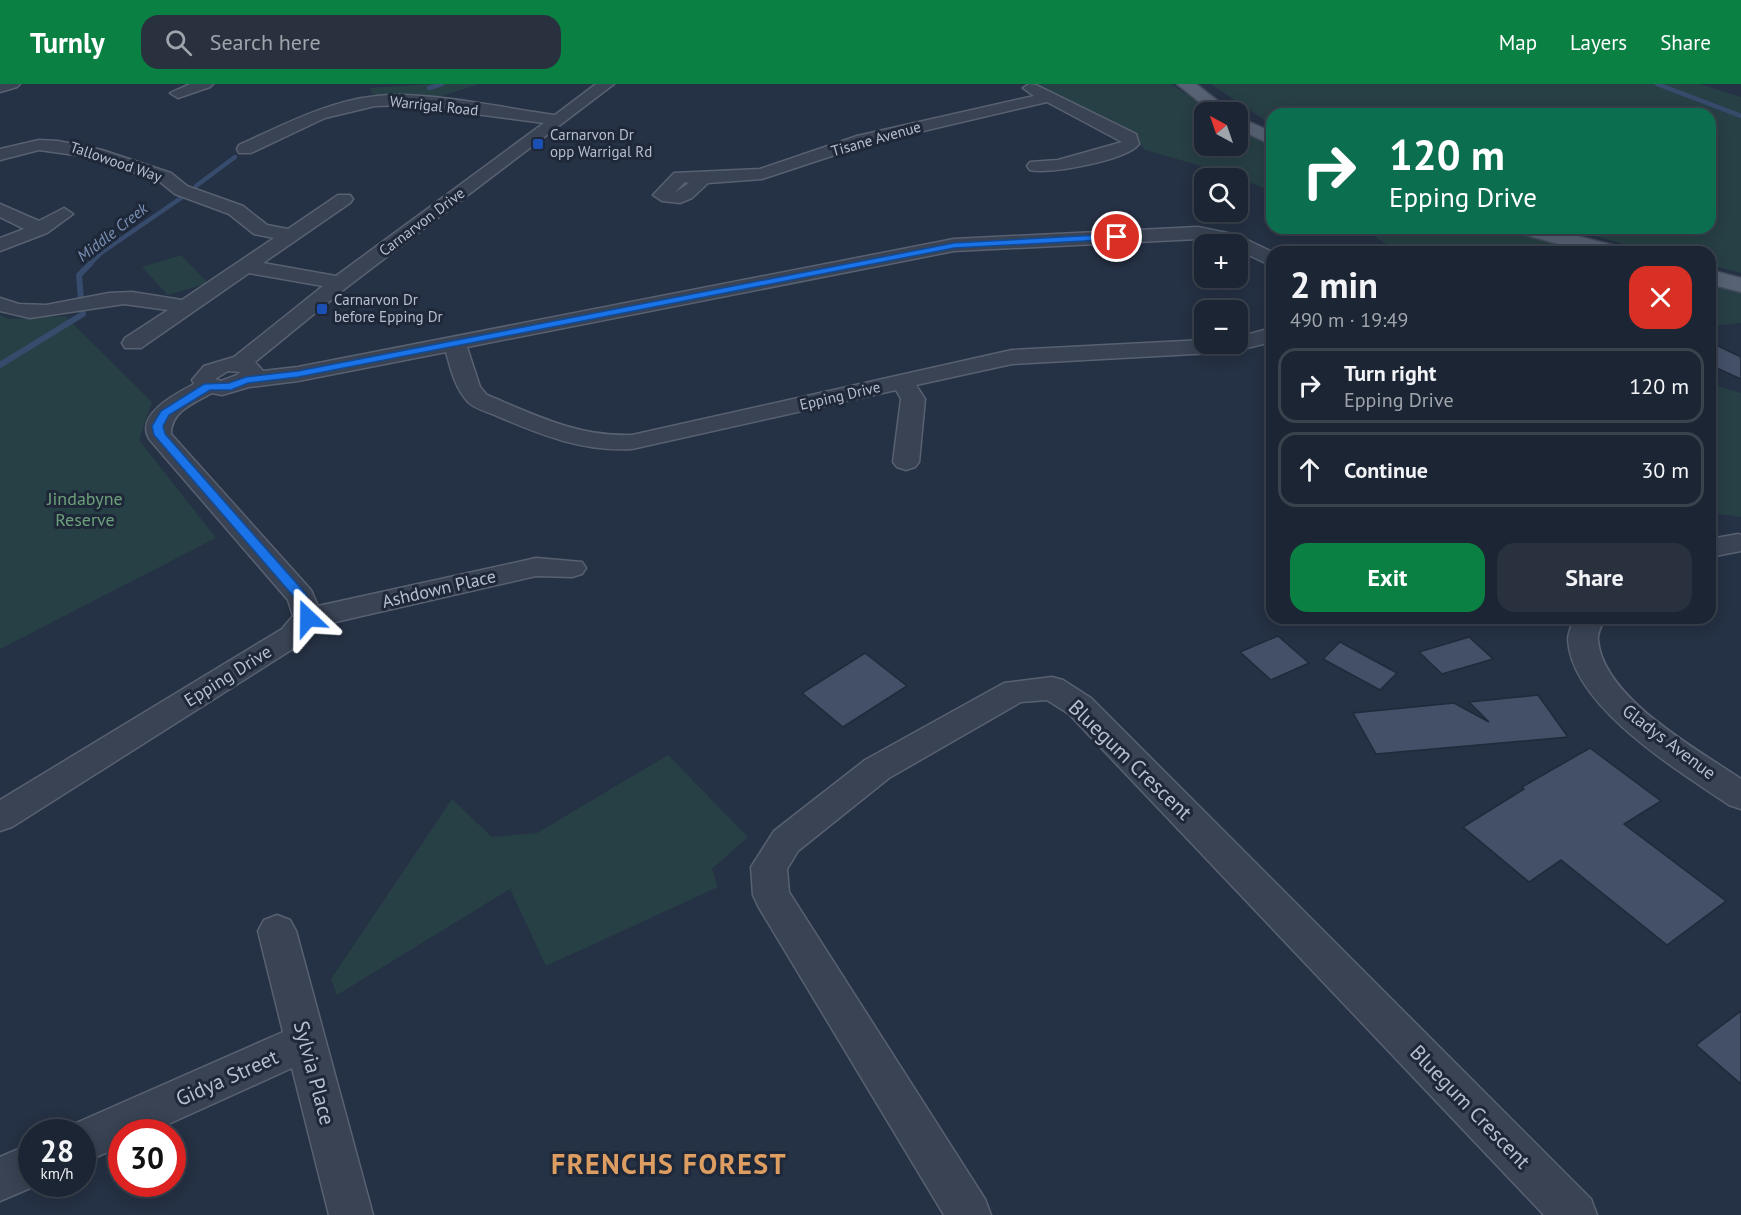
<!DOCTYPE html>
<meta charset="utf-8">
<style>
:root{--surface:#1c2533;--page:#29313f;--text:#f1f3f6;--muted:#a0a5ac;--line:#3a424e;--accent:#0b8043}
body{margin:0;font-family:"PT Sans",sans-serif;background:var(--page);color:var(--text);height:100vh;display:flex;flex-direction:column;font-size:22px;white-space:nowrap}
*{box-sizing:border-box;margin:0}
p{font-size:20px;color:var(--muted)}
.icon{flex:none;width:33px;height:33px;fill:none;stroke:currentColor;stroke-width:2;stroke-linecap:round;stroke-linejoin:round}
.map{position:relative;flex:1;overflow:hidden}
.sheet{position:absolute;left:1266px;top:162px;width:450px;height:378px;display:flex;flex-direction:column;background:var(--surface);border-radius:18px;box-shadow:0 3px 15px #0003,0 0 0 2px var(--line)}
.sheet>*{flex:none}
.guide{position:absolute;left:1266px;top:24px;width:450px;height:126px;border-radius:18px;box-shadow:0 3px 15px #0003,0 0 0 2px var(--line);background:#0b6e4f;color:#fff;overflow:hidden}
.needle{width:39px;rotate:320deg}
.buttons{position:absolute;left:1194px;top:18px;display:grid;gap:12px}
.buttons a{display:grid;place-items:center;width:54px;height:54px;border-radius:12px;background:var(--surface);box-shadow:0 3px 15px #0003,0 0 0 2px var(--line);font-size:30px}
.speed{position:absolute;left:18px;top:1035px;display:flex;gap:12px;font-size:30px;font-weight:700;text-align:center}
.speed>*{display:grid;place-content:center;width:78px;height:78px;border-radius:50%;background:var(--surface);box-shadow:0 3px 15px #0003,0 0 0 2px var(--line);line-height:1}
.speed small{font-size:15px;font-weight:400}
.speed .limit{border:9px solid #d22;background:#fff;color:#111}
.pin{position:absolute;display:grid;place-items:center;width:51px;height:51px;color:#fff;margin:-26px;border:3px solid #fff;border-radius:50%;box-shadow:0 2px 6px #0007}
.me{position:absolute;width:66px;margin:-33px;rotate:337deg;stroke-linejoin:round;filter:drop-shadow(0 0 4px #0008)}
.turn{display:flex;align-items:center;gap:21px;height:126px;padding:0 24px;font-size:27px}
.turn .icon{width:78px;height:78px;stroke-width:2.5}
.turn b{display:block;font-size:42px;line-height:51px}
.round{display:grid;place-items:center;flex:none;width:63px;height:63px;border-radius:18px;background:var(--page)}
.headline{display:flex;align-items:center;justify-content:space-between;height:102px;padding:0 24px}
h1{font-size:36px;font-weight:800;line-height:45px}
.action{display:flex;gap:12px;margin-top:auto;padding:12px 24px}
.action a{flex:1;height:69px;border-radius:18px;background:var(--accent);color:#fff;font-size:24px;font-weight:800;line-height:69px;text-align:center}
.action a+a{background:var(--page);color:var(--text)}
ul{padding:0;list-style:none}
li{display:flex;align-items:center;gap:18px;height:75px;margin:0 12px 9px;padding:0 12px;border:3px solid var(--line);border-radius:18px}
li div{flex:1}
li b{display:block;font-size:22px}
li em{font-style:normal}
header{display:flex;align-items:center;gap:36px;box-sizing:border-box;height:84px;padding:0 30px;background:var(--accent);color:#fff}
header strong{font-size:28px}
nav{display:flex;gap:33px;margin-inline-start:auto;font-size:21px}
.search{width:420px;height:54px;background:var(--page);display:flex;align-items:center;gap:15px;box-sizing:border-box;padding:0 21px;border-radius:18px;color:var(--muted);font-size:22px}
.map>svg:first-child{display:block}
.green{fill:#274045}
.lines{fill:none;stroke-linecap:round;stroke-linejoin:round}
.stream-far1{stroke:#374b6d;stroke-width:4.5}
.stream{stroke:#374b6d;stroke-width:6}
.building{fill:#435067;stroke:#202a3b;stroke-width:1.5}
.minor-casing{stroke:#586171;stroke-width:3}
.major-casing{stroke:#434c5d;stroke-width:3}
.minor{fill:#394354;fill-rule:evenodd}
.major{fill:#576274;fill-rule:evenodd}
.route{fill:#1a73e8;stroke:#114b97;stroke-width:1.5}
.transit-dot{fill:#1a4fb4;stroke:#1e2839;stroke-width:2}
.labels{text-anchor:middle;stroke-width:6;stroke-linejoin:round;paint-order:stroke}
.far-street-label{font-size:15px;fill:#b7becd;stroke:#1e2839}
.far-poi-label{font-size:15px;fill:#b7becd;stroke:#1e2839;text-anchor:start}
.far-water-label{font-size:16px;font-style:italic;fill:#7c92b7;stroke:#1e2839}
.park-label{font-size:18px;fill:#6ca07a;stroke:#1e2839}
.street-label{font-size:18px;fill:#b7becd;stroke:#1e2839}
.near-street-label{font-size:21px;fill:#b7becd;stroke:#1e2839}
.near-district-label{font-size:28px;font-weight:bold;letter-spacing:1.5px;fill:#de9d61;stroke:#1e2839}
</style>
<header>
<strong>Turnly</strong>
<div class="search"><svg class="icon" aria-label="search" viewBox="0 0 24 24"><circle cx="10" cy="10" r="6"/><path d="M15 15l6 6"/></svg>Search here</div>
<nav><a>Map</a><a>Layers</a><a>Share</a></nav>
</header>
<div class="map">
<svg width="1741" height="1131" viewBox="0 0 1741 1131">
<rect width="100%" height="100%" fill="#253144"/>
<!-- green -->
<g class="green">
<path d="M429 0H479L436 14 381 12 372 10 370 4Z"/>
<path d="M1032 0H1171L1212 28H1204V62H1238V44L1272 62V107L1222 88 1145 66 1133 52Z"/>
<path d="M1211 0H1700L1741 13V189L1710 181V168H1654L1564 144H1710V30H1272V41Z"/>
<path d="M1361 144H1499L1586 168H1409L1388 161Z"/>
<path d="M181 171 208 199 168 211 142 183Z"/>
<path d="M1710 200 1741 209V239L1710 242Z"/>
<path d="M0 231 9 235 65 232 152 318 139 356 216 454 0 565Z"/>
<path d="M1710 300 1741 309V433L1719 430 1710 415Z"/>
<path d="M668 671 748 753 712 785 718 803 546 882 510 805 337 911 331 895 452 715 492 753 537 749Z"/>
</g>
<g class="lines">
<!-- stream-far1 -->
<g class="stream-far1">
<path d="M1657 0 1741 32"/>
<path d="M429 4 442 0"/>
<path d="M196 102 235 73"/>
<path d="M89 181 101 169 181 114"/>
</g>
<!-- stream -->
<g class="stream">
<path d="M81 215 79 191 90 180"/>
<path d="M0 281 83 230 82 227"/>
</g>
</g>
<!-- building -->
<g class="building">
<path d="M1710 258 1741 273V295L1710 281Z"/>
<path d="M1278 552 1309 579 1271 596 1240 568Z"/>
<path d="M1469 553 1493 575 1442 590 1419 568Z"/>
<path d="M1340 558 1397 589 1380 606 1323 575Z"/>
<path d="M865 569 907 602 843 643 802 609Z"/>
<path d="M1538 611 1568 653 1376 670 1353 629 1454 619 1489 638 1469 618Z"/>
<path d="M1590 664 1661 717 1624 740 1726 817 1667 861 1561 776 1529 798 1463 743 1524 705 1522 703Z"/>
<path d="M1741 927V1000L1696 961Z"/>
</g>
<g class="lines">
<!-- minor casing -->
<g class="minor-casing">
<g id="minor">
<path d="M0 0H20L17 3 0 8Z"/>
<path d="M190 0H213L210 3 178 14 170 9Z"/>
<path d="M596 0H614L347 203 255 278 263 287 298 283 954 155 1198 143 1237 151 1272 168V182L1238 166V160L1198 155 954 167 467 263 480 303 487 311C535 331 579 353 632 351L1012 266 1204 256V260H1238V253L1272 244V258L1230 268 1012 280 916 301 925 315 919 378 915 383 906 386 897 383 893 378 901 315 896 306 632 365C584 368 541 351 497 332 488 328 475 325 468 318 455 304 451 286 446 268L298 297 249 303 222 311 212 309C194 319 171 327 171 350L311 506 318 522 536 474 582 478 586 484 582 490 572 493 536 492 318 542 302 559 12 743 0 747V716L282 545 293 532 288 516 150 356C133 331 177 309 194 300L192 296 204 282 234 273 323 202 249 189 141 264H125L122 259 125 254 168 226 124 220 30 234 0 227V214L19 220 46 221 109 209 132 208 182 216 274 154 254 150 229 130 175 110 159 97 90 73 39 66 0 76V65L39 56 58 57 102 66 171 89 187 102 243 122 267 141 288 145 338 111H350L353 115 350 119 263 179 336 192 544 39 405 21 375 22 325 34 251 69H239L237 65 239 61C283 41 328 17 377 12 428 7 502 24 555 31ZM228 287 240 288 237 291 221 297 215 295Z"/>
<path d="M1029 0 1036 1 1136 50 1139 60C1128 76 1049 91 1030 86L1027 82 1030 78 1058 76 1122 58 1047 18 868 60 762 95 708 99 692 114 680 119 662 117 653 111 674 89 760 85 857 52 1034 12 1023 4ZM685 98 689 99 674 109Z"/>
<path d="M0 120 39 137 64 124 73 130 47 149 0 167V154L24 145 0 133Z"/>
<path d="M1738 450 1741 451V467L1710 473V455Z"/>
<path d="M1575 534H1605C1602 541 1597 549 1598 556 1603 614 1697 665 1741 695V725L1729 721C1679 687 1572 623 1568 556 1568 549 1572 540 1575 534Z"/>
<path d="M1052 593 1063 596 1091 614 1591 1115 1597 1131H1544L1069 630 1047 616 1021 618 889 694 798 767 787 785 789 808 985 1115 991 1131H944L758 822 753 811 751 783 774 747 865 676 1004 599Z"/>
<path d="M277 831 290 836 296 847 373 1131H329L292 984 151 1048H122V1062L82 1079V1048H65L67 1043 283 948 258 847 264 836Z"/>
<path d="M32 1059V1100H40L0 1117V1073Z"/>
</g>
</g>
<!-- major casing -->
<g class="major-casing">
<g id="major">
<path d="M1177 0H1196L1232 28H1212Z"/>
<path d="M1238 33 1272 48V61L1238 45Z"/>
<path d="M1512 144H1546L1620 163 1623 168H1587L1515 148Z"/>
<path d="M1710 186 1741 194V208L1710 200Z"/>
</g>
</g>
<!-- minor -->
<use href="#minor" class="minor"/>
<!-- major -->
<use href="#major" class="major"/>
</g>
<!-- route -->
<path class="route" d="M1117 150 1121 153 1120 155 954 164 298 293 248 299 231 306H210L169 331 163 342 165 350 306 510 314 534 308 539 301 534 295 514 154 351 152 342 161 327 204 300 229 299 246 293 298 287 954 159Z"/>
<!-- markers -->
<g class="transit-dot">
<rect x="532" y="54" width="12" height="12" rx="3"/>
<rect x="316" y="219" width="12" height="12" rx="3"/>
</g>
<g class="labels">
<!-- far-street labels -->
<g class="far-street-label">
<text transform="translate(434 22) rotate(6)" y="5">Warrigal Road</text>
<text transform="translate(876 55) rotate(-16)" y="5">Tisane Avenue</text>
<text transform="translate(116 78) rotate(19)" y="5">Tallowood Way</text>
<text transform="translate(422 138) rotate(-37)" y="5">Carnarvon Drive</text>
<text transform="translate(840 312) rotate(-13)" y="5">Epping Drive</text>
</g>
<!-- far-poi labels -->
<g class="far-poi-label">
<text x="550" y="56">Carnarvon Dr<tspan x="550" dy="17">opp Warrigal Rd</tspan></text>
<text x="334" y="221">Carnarvon Dr<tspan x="334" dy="17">before Epping Dr</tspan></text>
</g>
<!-- far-water labels -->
<g class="far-water-label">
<text transform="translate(112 148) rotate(-38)" y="6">Middle Creek</text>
</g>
<!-- park labels -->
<g class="park-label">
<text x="85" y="421">Jindabyne<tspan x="85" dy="21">Reserve</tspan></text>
</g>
<!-- street labels -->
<g class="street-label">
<text transform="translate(439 505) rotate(-13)" y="6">Ashdown Place</text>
<text transform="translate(228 592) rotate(-32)" y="6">Epping Drive</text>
<text transform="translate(1669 658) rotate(37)" y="6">Gladys Avenue</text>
</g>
<!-- near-street labels -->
<g class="near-street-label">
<text transform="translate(1130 676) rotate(44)" y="7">Bluegum Crescent</text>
<text transform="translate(314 989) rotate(75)" y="7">Sylvia Place</text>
<text transform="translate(227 994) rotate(-24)" y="7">Gidya Street</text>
<text transform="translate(1470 1023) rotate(46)" y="7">Bluegum Crescent</text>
</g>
<!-- near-district labels -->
<g class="near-district-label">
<text x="669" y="1090">FRENCHS FOREST</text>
</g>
</g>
</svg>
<div class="buttons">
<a><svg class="needle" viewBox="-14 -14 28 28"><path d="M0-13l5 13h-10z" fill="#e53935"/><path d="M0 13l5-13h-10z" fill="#a0a5ac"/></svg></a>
<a><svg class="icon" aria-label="search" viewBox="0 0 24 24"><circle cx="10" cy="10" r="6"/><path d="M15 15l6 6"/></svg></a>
<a>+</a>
<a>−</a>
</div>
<div class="speed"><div>28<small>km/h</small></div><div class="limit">30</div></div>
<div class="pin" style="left:1117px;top:153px;background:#d93025"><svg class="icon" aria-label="arrive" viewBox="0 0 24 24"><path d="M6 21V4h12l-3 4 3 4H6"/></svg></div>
<svg class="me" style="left:308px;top:534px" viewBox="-20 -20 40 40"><path d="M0-17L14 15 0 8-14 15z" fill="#1a73e8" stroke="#fff" stroke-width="4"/></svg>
<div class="guide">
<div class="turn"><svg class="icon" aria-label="right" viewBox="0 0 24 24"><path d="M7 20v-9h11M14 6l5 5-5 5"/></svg><div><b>120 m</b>Epping Drive</div></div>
</div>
<section class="sheet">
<div class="headline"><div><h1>2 min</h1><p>490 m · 19:49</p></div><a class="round" style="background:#d93025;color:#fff"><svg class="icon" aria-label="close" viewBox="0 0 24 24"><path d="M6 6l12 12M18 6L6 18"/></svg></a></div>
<ul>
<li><svg class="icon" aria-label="right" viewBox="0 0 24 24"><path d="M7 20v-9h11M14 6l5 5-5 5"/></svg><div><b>Turn right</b><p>Epping Drive</p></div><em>120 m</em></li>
<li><svg class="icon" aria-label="ahead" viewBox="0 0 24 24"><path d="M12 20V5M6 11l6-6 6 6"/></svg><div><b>Continue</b></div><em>30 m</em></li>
</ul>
<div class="action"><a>Exit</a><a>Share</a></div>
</section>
</div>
